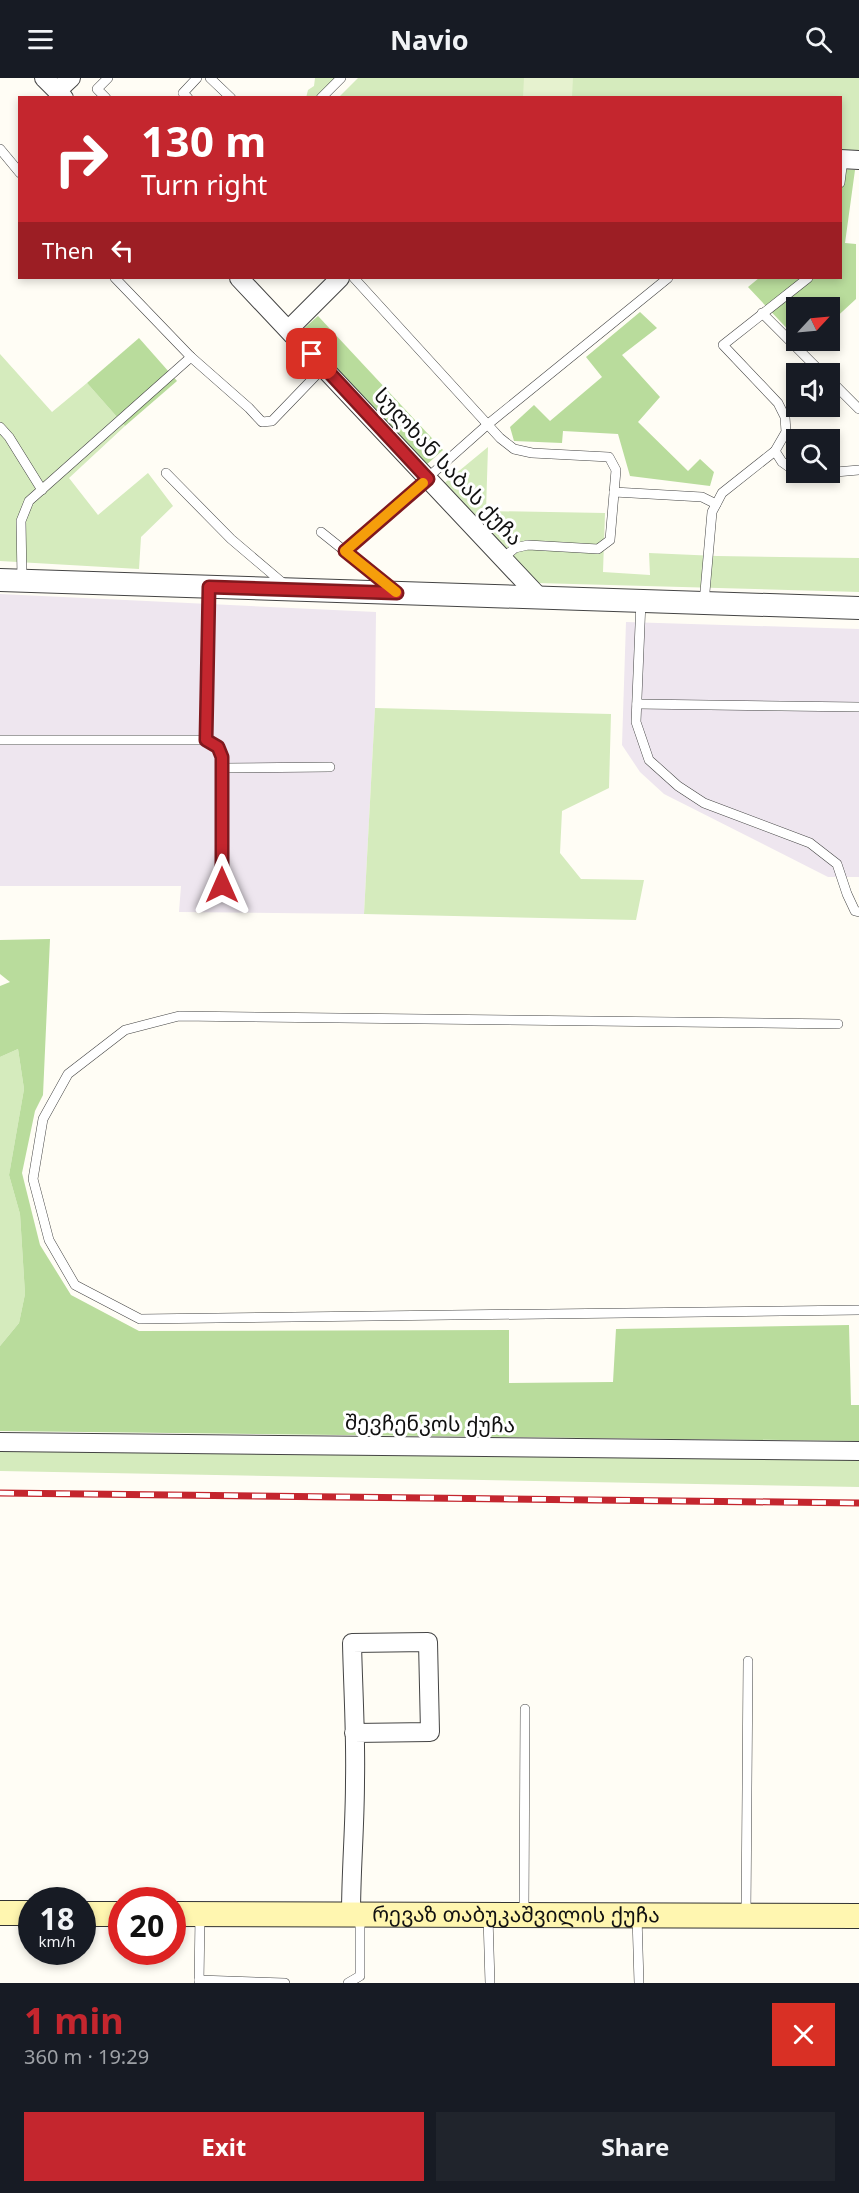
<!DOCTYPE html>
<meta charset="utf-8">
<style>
:root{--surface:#171b24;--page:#20242c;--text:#f1f3f6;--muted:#9ea1a6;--accent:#c4262e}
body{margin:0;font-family:Georgia,"Noto Sans Georgian",serif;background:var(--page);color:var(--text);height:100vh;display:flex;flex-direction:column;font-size:22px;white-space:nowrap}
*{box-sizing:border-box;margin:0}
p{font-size:20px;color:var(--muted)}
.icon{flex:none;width:33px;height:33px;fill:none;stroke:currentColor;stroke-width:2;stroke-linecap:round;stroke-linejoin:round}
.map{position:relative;height:1905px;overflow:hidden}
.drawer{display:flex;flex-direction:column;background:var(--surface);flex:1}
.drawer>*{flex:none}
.hud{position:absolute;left:18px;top:18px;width:824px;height:183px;border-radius:0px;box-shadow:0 3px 9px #0003;background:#c4262e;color:#fff;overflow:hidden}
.needle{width:39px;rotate:64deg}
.fabs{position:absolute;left:786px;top:219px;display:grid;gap:12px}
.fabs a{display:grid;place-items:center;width:54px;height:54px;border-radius:0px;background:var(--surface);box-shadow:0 3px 9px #0003;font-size:30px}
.speed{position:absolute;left:18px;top:1809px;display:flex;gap:12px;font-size:30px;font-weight:700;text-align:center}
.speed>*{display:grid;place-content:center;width:78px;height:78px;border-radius:50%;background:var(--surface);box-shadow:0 3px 9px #0003;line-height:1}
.speed small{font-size:15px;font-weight:400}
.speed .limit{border:9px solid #d22;background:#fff;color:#111}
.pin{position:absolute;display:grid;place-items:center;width:51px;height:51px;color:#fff;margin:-26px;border-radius:12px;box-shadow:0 3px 9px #0006}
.me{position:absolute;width:66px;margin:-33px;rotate:0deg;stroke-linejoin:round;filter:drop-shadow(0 0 4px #0008)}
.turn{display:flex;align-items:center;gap:21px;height:126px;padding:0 24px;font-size:27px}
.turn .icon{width:78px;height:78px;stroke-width:2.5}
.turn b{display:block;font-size:42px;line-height:51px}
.then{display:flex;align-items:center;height:57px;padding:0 24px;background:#0003;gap:12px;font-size:22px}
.round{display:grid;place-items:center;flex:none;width:63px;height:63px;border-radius:0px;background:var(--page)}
.overview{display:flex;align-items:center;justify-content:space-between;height:102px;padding:0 24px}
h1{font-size:36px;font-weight:700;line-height:45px;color:var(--accent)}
.action{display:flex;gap:12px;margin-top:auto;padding:12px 24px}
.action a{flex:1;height:69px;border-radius:0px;background:var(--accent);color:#fff;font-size:24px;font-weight:700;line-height:69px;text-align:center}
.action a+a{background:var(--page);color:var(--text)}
header{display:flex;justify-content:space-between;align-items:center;height:78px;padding:0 24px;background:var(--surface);font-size:27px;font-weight:700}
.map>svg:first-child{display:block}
.industrial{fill:#eee6ef}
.green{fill:#d5ebbd}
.forest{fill:#b9dc9c}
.pitch{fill:#e6f2cf}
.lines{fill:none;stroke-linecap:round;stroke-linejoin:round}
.service-casing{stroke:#444;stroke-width:10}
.minor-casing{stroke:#444;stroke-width:20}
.tertiary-casing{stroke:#444;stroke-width:24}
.secondary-casing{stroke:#333;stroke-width:26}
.service{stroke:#fff;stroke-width:9}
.minor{stroke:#fff;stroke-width:18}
.tertiary{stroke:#fff;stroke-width:22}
.secondary{stroke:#fff6b0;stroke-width:24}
.rail-casing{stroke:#c4262e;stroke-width:7}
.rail{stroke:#fff;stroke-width:4.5;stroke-dasharray:14;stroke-linecap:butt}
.route-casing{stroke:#7f191e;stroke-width:15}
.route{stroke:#c4262e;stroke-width:10}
.slow{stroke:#f59e0b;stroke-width:10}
.labels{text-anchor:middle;stroke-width:6;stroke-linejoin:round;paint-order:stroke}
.street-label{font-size:21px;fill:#111;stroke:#fff}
</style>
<header><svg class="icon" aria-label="menu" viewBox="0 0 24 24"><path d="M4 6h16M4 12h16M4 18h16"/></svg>Navio<svg class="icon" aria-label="search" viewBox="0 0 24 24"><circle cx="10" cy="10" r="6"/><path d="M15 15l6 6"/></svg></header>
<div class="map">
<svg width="859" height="1905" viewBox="0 0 859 1905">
<rect width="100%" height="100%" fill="#fffdf5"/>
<!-- industrial -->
<g class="industrial">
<path d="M0 516 376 534 375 630 364 836 179 834 181 808H0Z"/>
<path d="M626 544 859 551V799H828L664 716 640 694 622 667Z"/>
</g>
<!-- green -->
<g class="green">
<path d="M315 0H339L319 19 306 20 308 12 314 8Z"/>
<path d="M358 0H859V78L840 77V20H338Z"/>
<path d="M0 276 52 334 87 305 125 348 69 400 98 437 148 395 173 428 141 459 139 491 0 483Z"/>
<path d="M488 369 486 433 605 435 603 494 650 497 649 475 717 478 859 480V514L537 505 442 407Z"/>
<path d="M375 630 611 636 609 710 562 733 560 775 581 801 644 802 636 842 364 836Z"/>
<path d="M18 971 24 1011 9 1097 20 1136 25 1216 19 1245 0 1268V979Z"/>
<path d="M0 1364 859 1373V1409L0 1393Z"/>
</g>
<!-- forest -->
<g class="forest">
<path d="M840 91 855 92 845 165 856 166V221L830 245V230H796V260L748 209 759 200H840Z"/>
<path d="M640 234 657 250 622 277 660 319 638 344 688 393 700 381 714 394 710 408 630 398 618 356 563 353 562 365 514 363 510 349 534 327 550 343 602 299 586 279Z"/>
<path d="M318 238 443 372 425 388 300 254Z"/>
<path d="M139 260 177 303 125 348 87 305Z"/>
<path d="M50 861 43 1017 35 1033 22 1095 40 1167 71 1217 139 1253 509 1252V1305L613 1304 616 1251 849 1247 851 1327H859V1363L0 1353V1268L19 1245 25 1216 20 1136 9 1097 24 1011 18 971 0 979V908L10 904 0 896V862Z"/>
</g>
<!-- pitch -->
<path class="pitch" d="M524 0H573L572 19H523Z"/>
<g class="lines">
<!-- service casing -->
<g class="service-casing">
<g id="service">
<path d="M210 0 231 20"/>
<path d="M106 20 97 11 108 0"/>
<path d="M188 20 183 15 197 0"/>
<path d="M321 20 341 0"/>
<path d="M0 71 20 95"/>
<path d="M840 105 843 81"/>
<path d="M115 200 191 279"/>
<path d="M354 200 500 360 514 371 532 375 609 379 616 392 610 462 598 471 528 467 515 470 503 480"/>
<path d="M762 235 823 296"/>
<path d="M830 302 859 331"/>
<path d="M0 349 9 359 42 412"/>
<path d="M775 373 782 384 796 394"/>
<path d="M808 394 824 395 859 392"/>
<path d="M166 395 231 461 284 506"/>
<path d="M614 414 702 419 716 426"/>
<path d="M321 454 391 510"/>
<path d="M345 473 487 347 668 200"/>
<path d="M22 501 21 443 29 423 191 279 249 330 262 344 272 343 324 289"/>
<path d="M641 523 636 644 649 682 678 708 704 725 810 765 837 786 847 816 855 833 859 834"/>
<path d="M704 525 712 434 722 415 775 373 786 354 785 339 778 325 723 267 808 200"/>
<path d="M637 626 859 629"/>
<path d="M0 662H206L218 669 222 679V807"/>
<path d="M206 662 209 509"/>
<path d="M222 690 330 689"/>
<path d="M838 946 179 938 125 952 68 996 43 1041 33 1101 49 1162 75 1207 140 1241 859 1232"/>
<path d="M524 1837 525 1631"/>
<path d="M637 1838 639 1905"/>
<path d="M746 1838 748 1583"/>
<path d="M488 1839 490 1905"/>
<path d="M199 1902 285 1905"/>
<path d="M199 1905 200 1838"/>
<path d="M348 1905 360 1898V1837"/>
</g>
</g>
<!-- minor casing -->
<g class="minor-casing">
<g id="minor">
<path d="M44 0 64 20"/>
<path d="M57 13 71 0"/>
<path d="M840 81 859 82"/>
<path d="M239 200 540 520"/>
<path d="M289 251 340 200"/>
<path d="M0 1364 859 1373"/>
<path d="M351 1836C351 1792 355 1748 355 1703 356 1657 353 1611 352 1565L428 1564 430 1654 354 1655"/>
</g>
</g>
<!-- tertiary casing -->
<g class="tertiary-casing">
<path id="tertiary" d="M0 502 859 530"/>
</g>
<!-- secondary casing -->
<g class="secondary-casing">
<g id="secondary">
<path d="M0 1835H32"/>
<path d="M82 1836H122"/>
<path id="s1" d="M172 1836 859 1838"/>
</g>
</g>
<!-- service -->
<use href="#service" class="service"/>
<!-- minor -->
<use href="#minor" class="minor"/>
<!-- tertiary -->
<use href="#tertiary" class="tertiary"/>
<!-- secondary -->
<use href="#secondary" class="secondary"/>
<!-- rail casing -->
<g class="rail-casing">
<path id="rail" d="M0 1415 859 1425"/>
</g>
<!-- rail -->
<use href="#rail" class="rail"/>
</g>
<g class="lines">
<!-- route casing -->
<g class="route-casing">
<path id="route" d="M222 807V679L218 669 206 662 209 509 397 515 345 473 428 401 312 276"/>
</g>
<!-- route -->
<use href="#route" class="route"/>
<!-- slow -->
<path class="slow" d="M396 514 345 473 423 405"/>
</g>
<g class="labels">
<!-- street labels -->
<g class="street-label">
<text transform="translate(448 389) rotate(47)" y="7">სულხან საბას ქუჩა</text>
<text transform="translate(430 1346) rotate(1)" y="7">შევჩენკოს ქუჩა</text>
<text dy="7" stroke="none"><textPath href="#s1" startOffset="344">რევაზ თაბუკაშვილის ქუჩა</textPath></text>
</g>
</g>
</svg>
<div class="fabs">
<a><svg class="needle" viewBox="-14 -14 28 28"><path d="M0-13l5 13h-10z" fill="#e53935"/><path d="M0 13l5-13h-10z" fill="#9ea1a6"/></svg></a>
<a><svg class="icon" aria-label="sound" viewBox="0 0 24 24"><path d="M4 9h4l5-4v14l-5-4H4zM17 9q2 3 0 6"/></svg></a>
<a><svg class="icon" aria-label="search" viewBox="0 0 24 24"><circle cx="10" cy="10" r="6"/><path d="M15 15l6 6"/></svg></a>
</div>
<div class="speed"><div>18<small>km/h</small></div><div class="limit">20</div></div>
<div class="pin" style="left:312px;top:276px;background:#d93025"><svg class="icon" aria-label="arrive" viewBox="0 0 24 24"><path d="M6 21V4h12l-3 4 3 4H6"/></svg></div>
<svg class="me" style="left:222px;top:807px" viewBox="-20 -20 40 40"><path d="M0-17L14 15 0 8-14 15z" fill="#c4262e" stroke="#fff" stroke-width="4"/></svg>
<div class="hud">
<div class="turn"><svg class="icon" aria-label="right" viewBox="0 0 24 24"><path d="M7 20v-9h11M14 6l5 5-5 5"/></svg><div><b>130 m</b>Turn right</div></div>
<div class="then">Then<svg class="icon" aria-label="left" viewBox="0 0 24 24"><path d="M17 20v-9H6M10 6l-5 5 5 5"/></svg></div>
</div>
</div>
<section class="drawer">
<div class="overview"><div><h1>1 min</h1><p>360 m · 19:29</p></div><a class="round" style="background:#d93025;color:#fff"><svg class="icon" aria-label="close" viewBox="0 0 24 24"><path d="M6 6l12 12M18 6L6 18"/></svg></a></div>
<div class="action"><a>Exit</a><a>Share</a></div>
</section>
